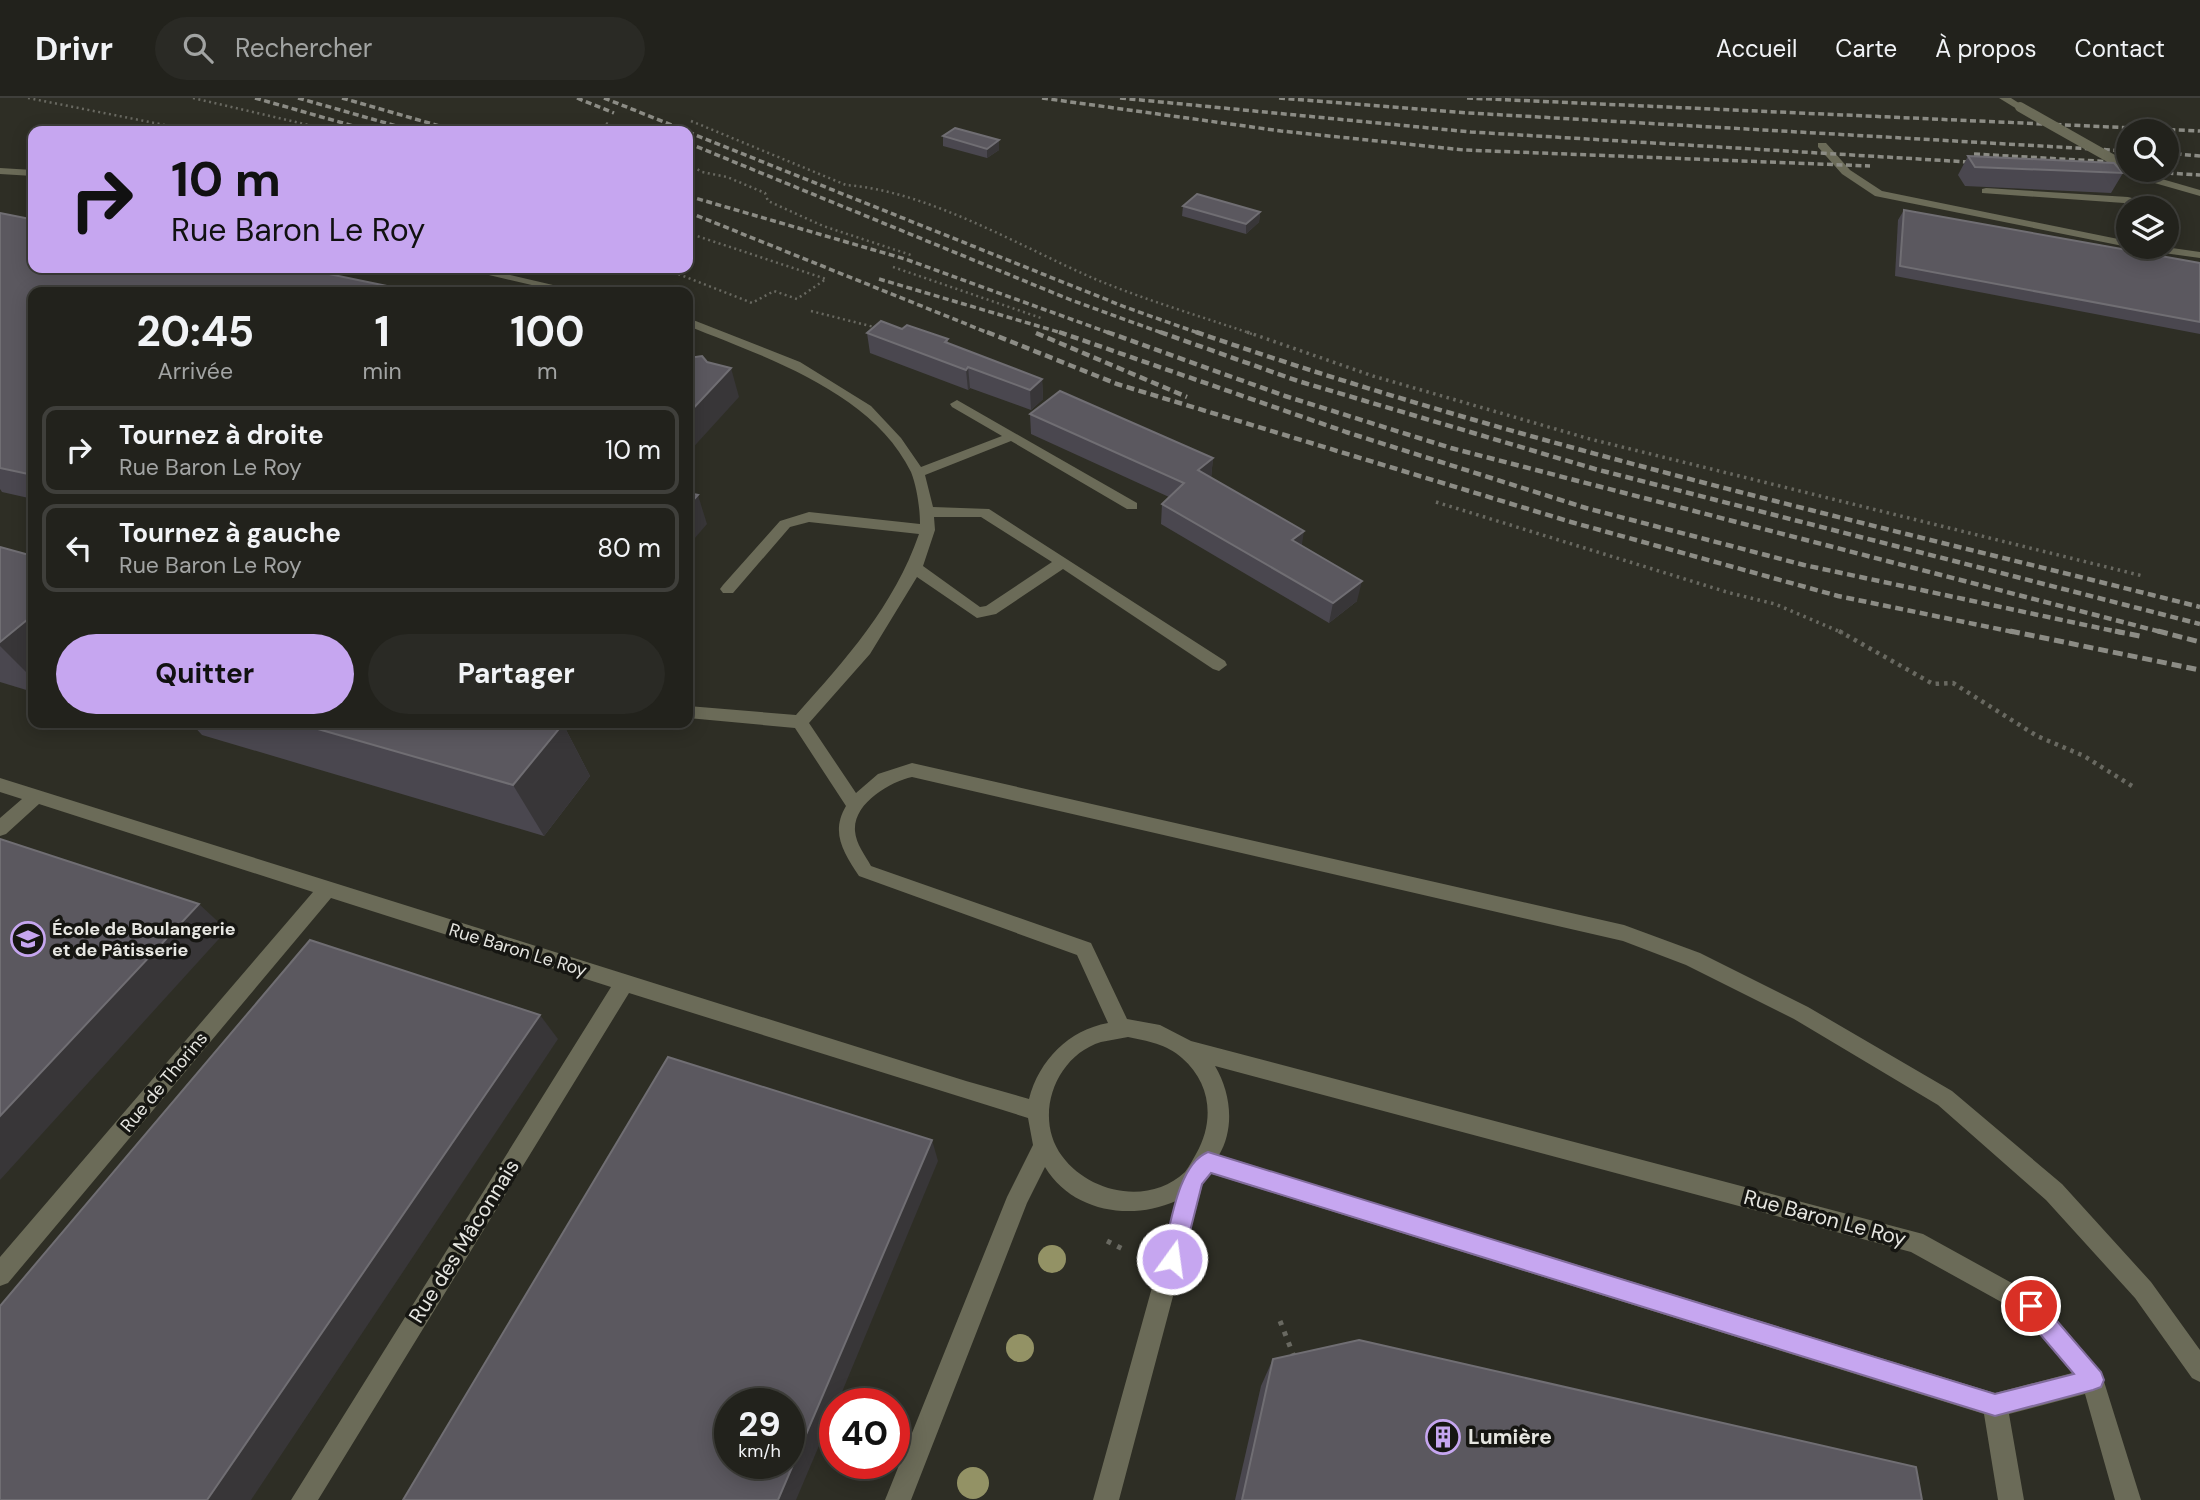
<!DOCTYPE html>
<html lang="fr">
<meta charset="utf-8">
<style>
:root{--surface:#22221c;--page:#2a2a25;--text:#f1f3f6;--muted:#a2a4a3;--line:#3f3f3b;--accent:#c6a6f0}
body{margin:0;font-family:"DM Sans",sans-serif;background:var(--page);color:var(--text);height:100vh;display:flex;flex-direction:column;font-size:26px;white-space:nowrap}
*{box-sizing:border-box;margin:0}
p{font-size:23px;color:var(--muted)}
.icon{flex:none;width:38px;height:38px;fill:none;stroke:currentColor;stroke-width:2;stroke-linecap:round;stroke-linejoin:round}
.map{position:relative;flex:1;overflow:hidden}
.side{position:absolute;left:28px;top:189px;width:665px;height:441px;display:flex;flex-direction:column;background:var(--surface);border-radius:14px;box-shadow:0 4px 18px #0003,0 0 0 2px var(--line)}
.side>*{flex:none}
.banner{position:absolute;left:28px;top:28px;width:665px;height:147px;border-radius:14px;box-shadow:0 4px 18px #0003,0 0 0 2px var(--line);background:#c6a6f0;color:#111;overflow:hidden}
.tools{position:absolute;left:2116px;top:21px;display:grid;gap:14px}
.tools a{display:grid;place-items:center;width:63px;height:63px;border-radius:50%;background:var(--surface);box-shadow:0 4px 18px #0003,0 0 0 2px var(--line);font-size:35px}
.speed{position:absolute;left:714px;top:1290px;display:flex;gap:14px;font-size:35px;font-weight:700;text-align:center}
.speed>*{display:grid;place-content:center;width:91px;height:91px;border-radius:50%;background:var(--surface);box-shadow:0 4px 18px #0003,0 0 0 2px var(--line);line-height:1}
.speed small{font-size:18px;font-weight:400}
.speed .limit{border:10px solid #d22;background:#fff;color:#111}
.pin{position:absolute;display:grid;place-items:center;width:60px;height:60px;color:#fff;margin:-30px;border:4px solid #fff;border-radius:50%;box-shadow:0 2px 7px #0007}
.me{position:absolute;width:77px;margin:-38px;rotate:14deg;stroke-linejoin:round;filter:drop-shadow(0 0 5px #0008)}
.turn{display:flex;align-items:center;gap:24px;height:147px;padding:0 28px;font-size:32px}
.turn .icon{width:91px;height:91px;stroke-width:2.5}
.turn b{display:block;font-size:49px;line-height:60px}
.eta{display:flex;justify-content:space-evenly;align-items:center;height:119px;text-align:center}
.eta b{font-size:42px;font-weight:700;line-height:49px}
.action{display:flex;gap:14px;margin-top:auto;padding:14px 28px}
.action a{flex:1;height:80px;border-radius:42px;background:var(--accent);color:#111;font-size:28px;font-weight:700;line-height:80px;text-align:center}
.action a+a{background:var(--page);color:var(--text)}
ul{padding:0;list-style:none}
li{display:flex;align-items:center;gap:21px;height:88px;margin:0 14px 10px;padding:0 14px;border:4px solid var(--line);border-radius:14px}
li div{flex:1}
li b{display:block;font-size:26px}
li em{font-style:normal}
header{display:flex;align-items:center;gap:42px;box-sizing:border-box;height:98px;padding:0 35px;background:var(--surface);border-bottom:2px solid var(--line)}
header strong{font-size:33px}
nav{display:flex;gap:38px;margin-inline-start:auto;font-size:24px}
.search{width:490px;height:63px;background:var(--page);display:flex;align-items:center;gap:18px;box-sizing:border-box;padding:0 24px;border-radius:38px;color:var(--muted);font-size:26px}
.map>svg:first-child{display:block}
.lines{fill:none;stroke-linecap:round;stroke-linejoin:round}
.path-far3{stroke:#696961;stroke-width:2.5;stroke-dasharray:2 3.5;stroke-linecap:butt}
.path-far2{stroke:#696961;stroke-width:3.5;stroke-dasharray:2.5 4.5;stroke-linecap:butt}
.path-far1{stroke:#696961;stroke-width:4.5;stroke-dasharray:3.5 5;stroke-linecap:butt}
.path{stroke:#696961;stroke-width:5;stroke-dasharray:4.5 7;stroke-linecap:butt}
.minor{fill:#6b6b58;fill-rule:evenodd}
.rail-far2{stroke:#8c8c85;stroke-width:3.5;stroke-dasharray:6 3.5;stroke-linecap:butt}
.rail-far1{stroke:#8c8c85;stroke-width:4.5;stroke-dasharray:8 4.5;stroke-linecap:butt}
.rail{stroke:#8c8c85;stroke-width:5;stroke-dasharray:10 5;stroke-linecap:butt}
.minor-bridge{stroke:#6b6b58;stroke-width:10}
.tree{fill:#939265}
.wall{fill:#4a474f}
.shaded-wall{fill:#383638}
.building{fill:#5b585f;stroke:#706e73;stroke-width:2;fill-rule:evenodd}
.route{fill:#c6a6f0;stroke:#816c9c;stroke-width:2}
.labels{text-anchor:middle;stroke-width:7;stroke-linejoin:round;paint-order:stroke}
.poi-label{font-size:18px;font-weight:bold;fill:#e6e6e1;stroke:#161612;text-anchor:start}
.street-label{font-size:18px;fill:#e6e6e1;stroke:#161612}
.near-street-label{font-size:21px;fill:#e6e6e1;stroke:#161612}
.near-poi-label{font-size:21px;font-weight:bold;fill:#e6e6e1;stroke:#161612;text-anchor:start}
</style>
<header>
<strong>Drivr</strong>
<div class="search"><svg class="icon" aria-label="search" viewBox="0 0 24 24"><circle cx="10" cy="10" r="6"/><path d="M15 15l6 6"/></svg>Rechercher</div>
<nav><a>Accueil</a><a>Carte</a><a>À propos</a><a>Contact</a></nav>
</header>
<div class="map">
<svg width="2200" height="1402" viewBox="0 0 2200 1402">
<rect width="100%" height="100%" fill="#2e2e25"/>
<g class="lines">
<!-- path-far3 -->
<g class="path-far3">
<path d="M28 0 195 33"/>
<path d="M193 0 334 33"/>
<path d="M691 23 846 87C928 93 1019 148 1095 181 1145 202 1200 218 1252 236"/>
<path d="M606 25 621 33"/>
<path d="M688 66 702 74 727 79 765 95 768 103 823 128 911 157"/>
<path d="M893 169 1041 220"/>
<path d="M663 170 752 205 774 193 797 201 826 181 688 135"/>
<path d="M811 213 878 230"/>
</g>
<!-- path-far2 -->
<g class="path-far2">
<path d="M1247 234 1373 278 1590 341 2143 478"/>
<path d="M1436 404 1730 495 1775 506 1843 535"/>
</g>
<!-- path-far1 -->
<path class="path-far1" d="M1839 533 1933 586 1953 585 2037 638 2084 658 2132 688"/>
<!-- path -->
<g class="path">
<path d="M1107 1143 1127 1153"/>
<path d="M1280 1223 1295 1261"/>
</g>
<!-- minor -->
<g class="minor">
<path d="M1999 0H2011L2025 9 2017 11Z"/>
<path d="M1818 45H1826L1850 72 1882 93 2128 143V149H2131H2128L1875 98 1842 76 1818 49Z"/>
<path d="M0 70 33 72V78L0 76Z"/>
<path d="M2148 77 2200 92V98L2144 82 2143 80Z"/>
<path d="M1986 90 2128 99 2132 100 2137 110 2128 112 2124 105 1982 95V91Z"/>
<path d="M2136 149H2165L2200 154V160L2142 152Z"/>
<path d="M459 170H480L583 194H562Z"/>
<path d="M688 220 800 264 871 308 901 340 921 369 1002 338 952 309 950 306 957 302 1137 405V411H1127L1011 343 925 377 933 409 989 411 1225 563 1227 567 1219 573 1213 571 1063 471 996 516 977 520 917 479 870 556 809 625 856 695 878 676 912 665 1624 827 1700 855 1808 909 1952 993 2062 1086 2151 1184 2200 1252V1284L2192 1280 2135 1200 2046 1102 1938 1007 1794 921 1686 867 1623 843 912 679C890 684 853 705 855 733 856 746 865 757 871 768L1091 845 1127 921 1160 927 1191 943 1923 1136 2039 1200 2101 1274 2141 1402H2115L2085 1296 2009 1316 2024 1402H1998L1984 1316 1209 1075 1203 1085 1119 1402H1093L1176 1103C1131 1123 1072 1114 1045 1069L1027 1105 911 1402H885L1007 1099 1033 1047 1028 1020 629 895 318 1402H291L611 889 331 800 8 1185 0 1188V1159L313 794 39 706 6 736 0 738V720L22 701 0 694V680L966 983 1029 1001C1039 962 1069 932 1108 925L1077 857 859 778C844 755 830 735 846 708L795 630 688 620V608L796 617C846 561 894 508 919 436L809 424 790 429 733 495H723L720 491 723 487 780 423 809 414 920 426C920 411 917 389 911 374 872 294 765 259 688 228ZM934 419H981L1052 464 986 508 980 509 923 468 935 432ZM1128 939C1147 943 1167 946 1182 960 1211 985 1215 1023 1196 1056 1193 1061 1189 1069 1185 1074 1149 1108 1089 1095 1062 1058 1033 1019 1055 958 1101 944 1110 942 1119 941 1128 939ZM1215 968 1911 1154 2023 1216 2072 1275 1995 1295 1219 1057C1235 1030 1231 995 1215 968Z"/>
</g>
<!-- rail-far2 -->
<g class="rail-far2">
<path d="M255 0 371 33"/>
<path d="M298 0 414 33"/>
<path d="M342 0 457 33"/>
<path d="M577 0 614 15"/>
<path d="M604 0 687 33"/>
<path d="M1042 0 1281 33 1464 52 1870 68"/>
<path d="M1120 0 1471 34 1985 65"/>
<path d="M1279 0 1469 15 2128 53"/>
<path d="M1467 0 2200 33"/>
<path d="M688 34 1125 209 1201 236"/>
<path d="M688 45 1071 202 1165 236"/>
<path d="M2166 55 2200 58"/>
<path d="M1974 56 2114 64"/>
<path d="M2101 71 2200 77"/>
<path d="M688 98 905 161 1112 236"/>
<path d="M688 114 991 236"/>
<path d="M879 181 1065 236"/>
</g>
<!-- rail-far1 -->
<g class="rail-far1">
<path d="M987 234 1117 286 1571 424 1838 498 2018 535"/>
<path d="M1059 234 1346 334 1586 410 1804 467 2123 535"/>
<path d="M1107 234 1285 298 1451 350 2165 535"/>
<path d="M1160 234 1298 283 1595 371 2200 526"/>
<path d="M1196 234C1524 348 1864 424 2200 509"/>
<path d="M1036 235 1187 299"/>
</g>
<!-- rail -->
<g class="rail">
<path d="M2010 533 2200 572"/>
<path d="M2115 533 2144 539"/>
<path d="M2158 533 2200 544"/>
</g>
<!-- minor-bridge -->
<g class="minor-bridge">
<path d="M2020 9 2128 70"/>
<path d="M2131 72 2148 80"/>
</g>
</g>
<!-- trees -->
<g class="tree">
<circle cx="1052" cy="1161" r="14"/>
<circle cx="1020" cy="1250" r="14"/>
<circle cx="973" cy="1385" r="16"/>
</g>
<!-- wall -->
<g class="wall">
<path d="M943 38 999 52 987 60 943 48Z"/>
<path d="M1968 58 2123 75 2111 95 1965 88 1958 77Z"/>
<path d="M1183 108 1260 114 1259 124 1246 136 1182 118Z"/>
<path d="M1904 112 2200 165V236L1895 178 1898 122Z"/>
<path d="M0 115 33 170H284L286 174 416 194H33V401L2 394 0 391Z"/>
<path d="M902 231 948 241V245L1042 281 1043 301 1031 312 970 290 968 292 870 255 867 235Z"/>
<path d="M1030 316 1213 360 1211 380 1302 447 1357 503 1329 525 1161 426 1162 406 1169 399 1031 336Z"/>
<path d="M0 449 33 458V594L0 584Z"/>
<path d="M191 625H529L530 627 563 626 590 678 544 738 202 637Z"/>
<path d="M1273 1261 1922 1402H1235L1261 1288Z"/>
</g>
<!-- shaded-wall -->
<g class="shaded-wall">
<path d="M999 42V52L987 60V51Z"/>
<path d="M1260 114 1259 124 1246 136V126Z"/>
<path d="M276 170H284L297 194 273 172Z"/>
<path d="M968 269 970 290 968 292 966 272Z"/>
<path d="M731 270 739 299 688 355V316Z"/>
<path d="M1042 281 1043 301 1031 312 1030 292Z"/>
<path d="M1213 360 1211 380 1198 372Z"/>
<path d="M698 397 707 426 688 448V408Z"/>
<path d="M1304 433 1301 453 1292 442Z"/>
<path d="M1362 483 1357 503 1329 525 1333 505Z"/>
<path d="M33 517V581L0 548V544Z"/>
<path d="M563 626 590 678 544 738 513 687Z"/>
<path d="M199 806 227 832 0 1082V1018Z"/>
<path d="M540 917 558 941 251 1402H207Z"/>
<path d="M932 1042 938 1063 837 1306H835V1310L796 1402H778Z"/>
</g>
<!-- building -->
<g class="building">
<path d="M955 30 999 42 987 51 943 38Z"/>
<path d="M1968 58 2114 65 2123 75 1975 69Z"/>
<path d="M1197 96 1260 114 1246 126 1183 108Z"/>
<path d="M1904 112 2200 165V224L1900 168Z"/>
<path d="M0 115 30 121 33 120V170H276L273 172 285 175 293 170H300L416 194H33V377L0 370Z"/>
<path d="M881 223 902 231 907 227 948 241 945 244 1042 281 1030 292 968 269 966 272 867 235Z"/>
<path d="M702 258 707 264 731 270 688 316V260Z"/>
<path d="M1060 293 1213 360 1198 372 1304 433 1292 442 1362 483 1333 505 1162 406 1184 385 1030 316Z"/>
<path d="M688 395 698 397 688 408Z"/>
<path d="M0 449 33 458V517L0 544Z"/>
<path d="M297 625H522L530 627 532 625H557L563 626 513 687Z"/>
<path d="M0 741 199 806 0 1018Z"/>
<path d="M310 842 540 917 207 1402H0V1208Z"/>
<path d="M668 959 932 1042 778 1402H403ZM730 1306H789V1365H730Z"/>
<path d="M1359 1242 1916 1369 1922 1402H1242L1273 1261Z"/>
</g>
<!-- route -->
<path class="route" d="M1208 1054 1995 1296 2074 1276 2023 1216 2020 1208 2023 1201 2031 1198 2038 1201 2101 1274 2104 1282 2101 1289 2093 1292 1995 1318 1211 1075 1202 1086 1183 1161 1180 1168 1172 1171 1165 1168 1162 1161C1170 1132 1177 1066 1208 1054Z"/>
<!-- icons -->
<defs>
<g id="university-ring" transform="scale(1.75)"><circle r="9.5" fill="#161612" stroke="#c6a6f0" stroke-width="1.5"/><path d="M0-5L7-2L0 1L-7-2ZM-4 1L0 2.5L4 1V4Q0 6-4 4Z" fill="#c6a6f0"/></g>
<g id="building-ring" transform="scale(1.75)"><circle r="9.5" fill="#161612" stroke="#c6a6f0" stroke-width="1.5"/><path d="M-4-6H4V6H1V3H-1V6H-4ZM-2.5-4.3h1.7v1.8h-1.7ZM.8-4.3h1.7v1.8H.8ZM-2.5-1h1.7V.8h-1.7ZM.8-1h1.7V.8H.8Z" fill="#c6a6f0"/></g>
</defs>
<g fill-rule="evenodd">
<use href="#university-ring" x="28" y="841"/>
<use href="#building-ring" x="1443" y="1339"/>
</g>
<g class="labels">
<!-- poi labels -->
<g class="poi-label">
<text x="52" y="837">École de Boulangerie<tspan x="52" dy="21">et de Pâtisserie</tspan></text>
</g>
<!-- street labels -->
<g class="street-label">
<text transform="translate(518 852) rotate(17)" y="6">Rue Baron Le Roy</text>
<text transform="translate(164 984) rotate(-50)" y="6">Rue de Thorins</text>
</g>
<!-- near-street labels -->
<g class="near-street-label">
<text transform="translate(1825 1120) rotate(15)" y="7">Rue Baron Le Roy</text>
<text transform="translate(464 1143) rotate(-58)" y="7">Rue des Mâconnais</text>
</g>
<!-- near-poi labels -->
<g class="near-poi-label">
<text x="1468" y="1346">Lumière</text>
</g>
</g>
</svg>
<div class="tools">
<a><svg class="icon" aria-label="search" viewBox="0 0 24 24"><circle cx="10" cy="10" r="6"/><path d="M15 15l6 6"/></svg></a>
<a><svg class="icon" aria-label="layers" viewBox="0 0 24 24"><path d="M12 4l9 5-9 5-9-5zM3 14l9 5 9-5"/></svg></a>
</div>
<div class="speed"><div>29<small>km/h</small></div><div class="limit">40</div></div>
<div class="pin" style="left:2031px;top:1208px;background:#d93025"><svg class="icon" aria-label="arrive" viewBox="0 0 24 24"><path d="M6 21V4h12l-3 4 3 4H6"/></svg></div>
<svg class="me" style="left:1172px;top:1161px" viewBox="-20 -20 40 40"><circle r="17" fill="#c6a6f0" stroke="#fff" stroke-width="3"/><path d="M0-11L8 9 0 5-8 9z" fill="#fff"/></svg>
<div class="banner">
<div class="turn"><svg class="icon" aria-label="right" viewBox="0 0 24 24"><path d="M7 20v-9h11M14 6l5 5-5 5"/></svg><div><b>10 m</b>Rue Baron Le Roy</div></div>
</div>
<section class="side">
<div class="eta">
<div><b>20:45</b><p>Arrivée</p></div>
<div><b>1</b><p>min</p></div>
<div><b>100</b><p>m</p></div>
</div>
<ul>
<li><svg class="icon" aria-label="right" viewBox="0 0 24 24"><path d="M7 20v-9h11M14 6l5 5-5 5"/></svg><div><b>Tournez à droite</b><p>Rue Baron Le Roy</p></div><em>10 m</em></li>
<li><svg class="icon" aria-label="left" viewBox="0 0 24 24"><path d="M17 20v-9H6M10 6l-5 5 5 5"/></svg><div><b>Tournez à gauche</b><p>Rue Baron Le Roy</p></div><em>80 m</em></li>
</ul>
<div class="action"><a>Quitter</a><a>Partager</a></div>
</section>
</div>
